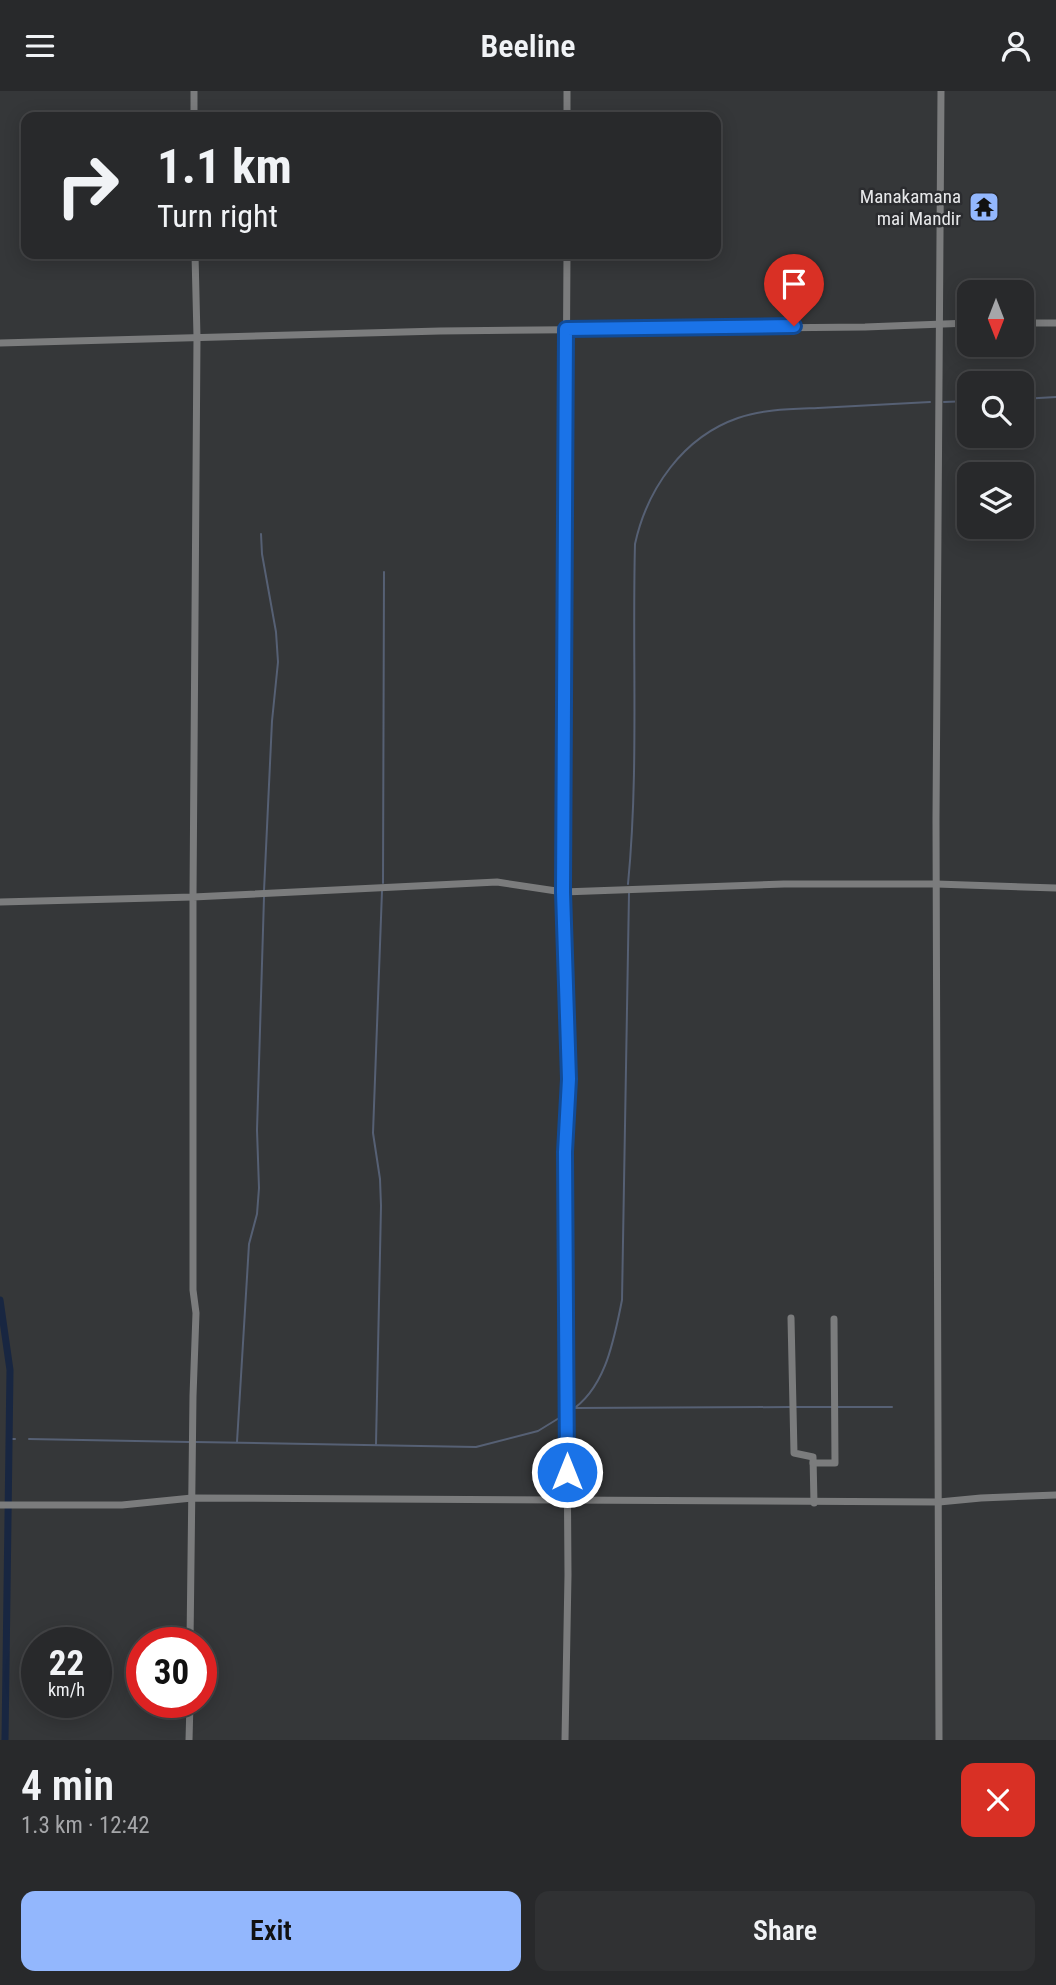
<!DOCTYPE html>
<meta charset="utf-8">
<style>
:root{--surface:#28292b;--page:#303133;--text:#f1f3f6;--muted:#a5a6a9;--line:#444547;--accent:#93b7fd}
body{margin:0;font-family:"Roboto Condensed",sans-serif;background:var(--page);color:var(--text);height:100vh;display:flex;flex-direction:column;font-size:26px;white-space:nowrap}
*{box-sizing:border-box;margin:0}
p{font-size:23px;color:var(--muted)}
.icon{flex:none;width:38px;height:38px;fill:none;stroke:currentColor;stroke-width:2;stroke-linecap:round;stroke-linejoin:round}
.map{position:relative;height:1649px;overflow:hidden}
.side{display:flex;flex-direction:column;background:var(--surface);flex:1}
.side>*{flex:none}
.hud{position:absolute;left:21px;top:21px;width:700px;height:147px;border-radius:14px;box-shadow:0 4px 18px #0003,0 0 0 2px var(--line);background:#28292b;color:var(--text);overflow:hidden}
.needle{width:46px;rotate:180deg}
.buttons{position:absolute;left:957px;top:189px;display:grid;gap:14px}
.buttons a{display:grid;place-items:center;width:77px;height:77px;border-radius:14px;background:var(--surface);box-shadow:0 4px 18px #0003,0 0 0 2px var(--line);font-size:35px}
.speed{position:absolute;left:21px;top:1536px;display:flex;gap:14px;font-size:35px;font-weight:700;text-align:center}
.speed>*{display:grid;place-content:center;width:91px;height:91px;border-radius:50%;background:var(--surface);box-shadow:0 4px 18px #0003,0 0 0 2px var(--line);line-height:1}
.speed small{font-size:18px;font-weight:400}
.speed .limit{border:10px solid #d22;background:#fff;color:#111}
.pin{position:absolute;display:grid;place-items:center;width:60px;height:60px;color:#fff;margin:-72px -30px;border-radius:50% 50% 50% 0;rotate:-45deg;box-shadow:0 0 7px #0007}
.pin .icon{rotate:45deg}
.me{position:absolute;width:77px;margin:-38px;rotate:0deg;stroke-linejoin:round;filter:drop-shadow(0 0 5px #0008)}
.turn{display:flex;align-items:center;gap:24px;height:147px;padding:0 21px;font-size:32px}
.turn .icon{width:91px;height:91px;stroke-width:2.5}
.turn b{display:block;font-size:49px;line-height:60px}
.round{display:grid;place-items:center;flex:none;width:74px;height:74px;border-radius:14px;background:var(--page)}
.head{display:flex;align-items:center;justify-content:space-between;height:119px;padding:0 21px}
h1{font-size:42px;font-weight:600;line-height:52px}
.primary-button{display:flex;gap:14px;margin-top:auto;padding:14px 21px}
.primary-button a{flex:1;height:80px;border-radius:14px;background:var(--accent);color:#111;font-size:28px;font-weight:600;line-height:80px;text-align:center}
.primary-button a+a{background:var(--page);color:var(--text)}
header{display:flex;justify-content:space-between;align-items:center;height:91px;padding:0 21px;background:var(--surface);font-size:32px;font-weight:600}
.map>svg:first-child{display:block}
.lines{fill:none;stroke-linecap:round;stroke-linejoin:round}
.stream{stroke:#566074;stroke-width:2}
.canal{stroke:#182641;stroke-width:7}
.minor{stroke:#7b7c7d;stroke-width:7}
.route-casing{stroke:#114b97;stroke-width:18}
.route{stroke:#1a73e8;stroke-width:12}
.labels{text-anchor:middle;stroke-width:5;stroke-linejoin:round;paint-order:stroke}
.poi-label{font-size:19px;fill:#e7e8ea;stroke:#2b2c2f;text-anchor:end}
</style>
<header><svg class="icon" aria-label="menu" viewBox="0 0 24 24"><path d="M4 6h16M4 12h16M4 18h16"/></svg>Beeline<svg class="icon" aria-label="person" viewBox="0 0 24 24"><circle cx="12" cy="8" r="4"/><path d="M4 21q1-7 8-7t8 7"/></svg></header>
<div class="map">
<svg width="1056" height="1649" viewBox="0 0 1056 1649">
<rect width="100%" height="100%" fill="#353739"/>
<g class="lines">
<!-- stream -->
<g class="stream">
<path d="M1022 308 1056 306"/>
<path d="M944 311 970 310"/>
<path d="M261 443 262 463 276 541 278 571 272 630 264 800"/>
<path d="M383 792 384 481"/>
<path d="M628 793C639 680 632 566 635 453 647 398 683 346 738 327 763 318 792 318 818 317 855 315 893 313 930 311"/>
<path d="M796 1316H832"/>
<path d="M838 1316H892"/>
<path d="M575 1317 790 1316"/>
<path d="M569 1321C606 1298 614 1248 622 1209L629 802"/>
<path d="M10 1348H15"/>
<path d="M29 1348 189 1351"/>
<path d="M195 1351 476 1356 538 1340 564 1324"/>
<path d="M237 1351 249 1153 257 1123 259 1097 257 1039 264 806"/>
<path d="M376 1353 381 1115 380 1088 373 1042 382 800"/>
</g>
<!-- canal -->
<path class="canal" d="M0 1209 10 1279 5 1649"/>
<!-- minor -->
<g class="minor">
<path d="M194 0V26"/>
<path d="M567 0V26"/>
<path d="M567 163 563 801 784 793H936L1056 797"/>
<path d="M1022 232H1056"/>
<path d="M0 252 440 240 865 236 970 232"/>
<path d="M0 811 193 806 197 246 195 163"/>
<path d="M791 1227 794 1362 813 1366 814 1412"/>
<path d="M813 1372H835L834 1228"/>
<path d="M0 1414H122L192 1407 939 1411 981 1407 1056 1404"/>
<path d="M190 1552 193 1305 196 1222 193 1199V806L497 791 563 801 569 988 565 1061 568 1484 565 1649"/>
<path d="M189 1649 190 1612"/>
<path d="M939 1649 936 728 941 0"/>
</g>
</g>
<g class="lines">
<!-- route casing -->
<g class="route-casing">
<path id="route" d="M567 1381 565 1061 569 988 563 801 566 238 794 235"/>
</g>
<!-- route -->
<use href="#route" class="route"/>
</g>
<!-- icons -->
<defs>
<g id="temple-square" transform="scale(1.575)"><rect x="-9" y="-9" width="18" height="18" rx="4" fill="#93b7fd" stroke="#2b2c2f"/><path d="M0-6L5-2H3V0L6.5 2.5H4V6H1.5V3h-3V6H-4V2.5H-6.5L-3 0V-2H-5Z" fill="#111"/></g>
</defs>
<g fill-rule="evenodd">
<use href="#temple-square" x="984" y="116"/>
</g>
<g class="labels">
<!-- poi labels -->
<g class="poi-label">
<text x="961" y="112">Manakamana<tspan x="961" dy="22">mai Mandir</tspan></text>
</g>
</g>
</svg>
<div class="buttons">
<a><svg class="needle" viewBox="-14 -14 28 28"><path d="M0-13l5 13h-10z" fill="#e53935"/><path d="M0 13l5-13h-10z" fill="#a5a6a9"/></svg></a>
<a><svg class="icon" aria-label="search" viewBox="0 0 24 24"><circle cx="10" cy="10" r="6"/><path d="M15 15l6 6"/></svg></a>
<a><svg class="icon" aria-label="layers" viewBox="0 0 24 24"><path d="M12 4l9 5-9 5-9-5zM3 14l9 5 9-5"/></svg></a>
</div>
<div class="speed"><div>22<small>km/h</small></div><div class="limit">30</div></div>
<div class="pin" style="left:794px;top:235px;background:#d93025"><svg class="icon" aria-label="arrive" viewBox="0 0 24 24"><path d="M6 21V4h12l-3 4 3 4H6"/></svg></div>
<svg class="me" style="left:567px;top:1381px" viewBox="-20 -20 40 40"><circle r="17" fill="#1a73e8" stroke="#fff" stroke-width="3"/><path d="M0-11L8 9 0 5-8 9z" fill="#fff"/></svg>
<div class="hud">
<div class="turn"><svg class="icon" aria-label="right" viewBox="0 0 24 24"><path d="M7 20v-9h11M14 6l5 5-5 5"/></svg><div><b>1.1 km</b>Turn right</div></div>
</div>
</div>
<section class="side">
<div class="head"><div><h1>4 min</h1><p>1.3 km · 12:42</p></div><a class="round" style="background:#d93025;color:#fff"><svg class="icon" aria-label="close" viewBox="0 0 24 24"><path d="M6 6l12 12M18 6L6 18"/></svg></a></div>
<div class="primary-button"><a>Exit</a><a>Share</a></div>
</section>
